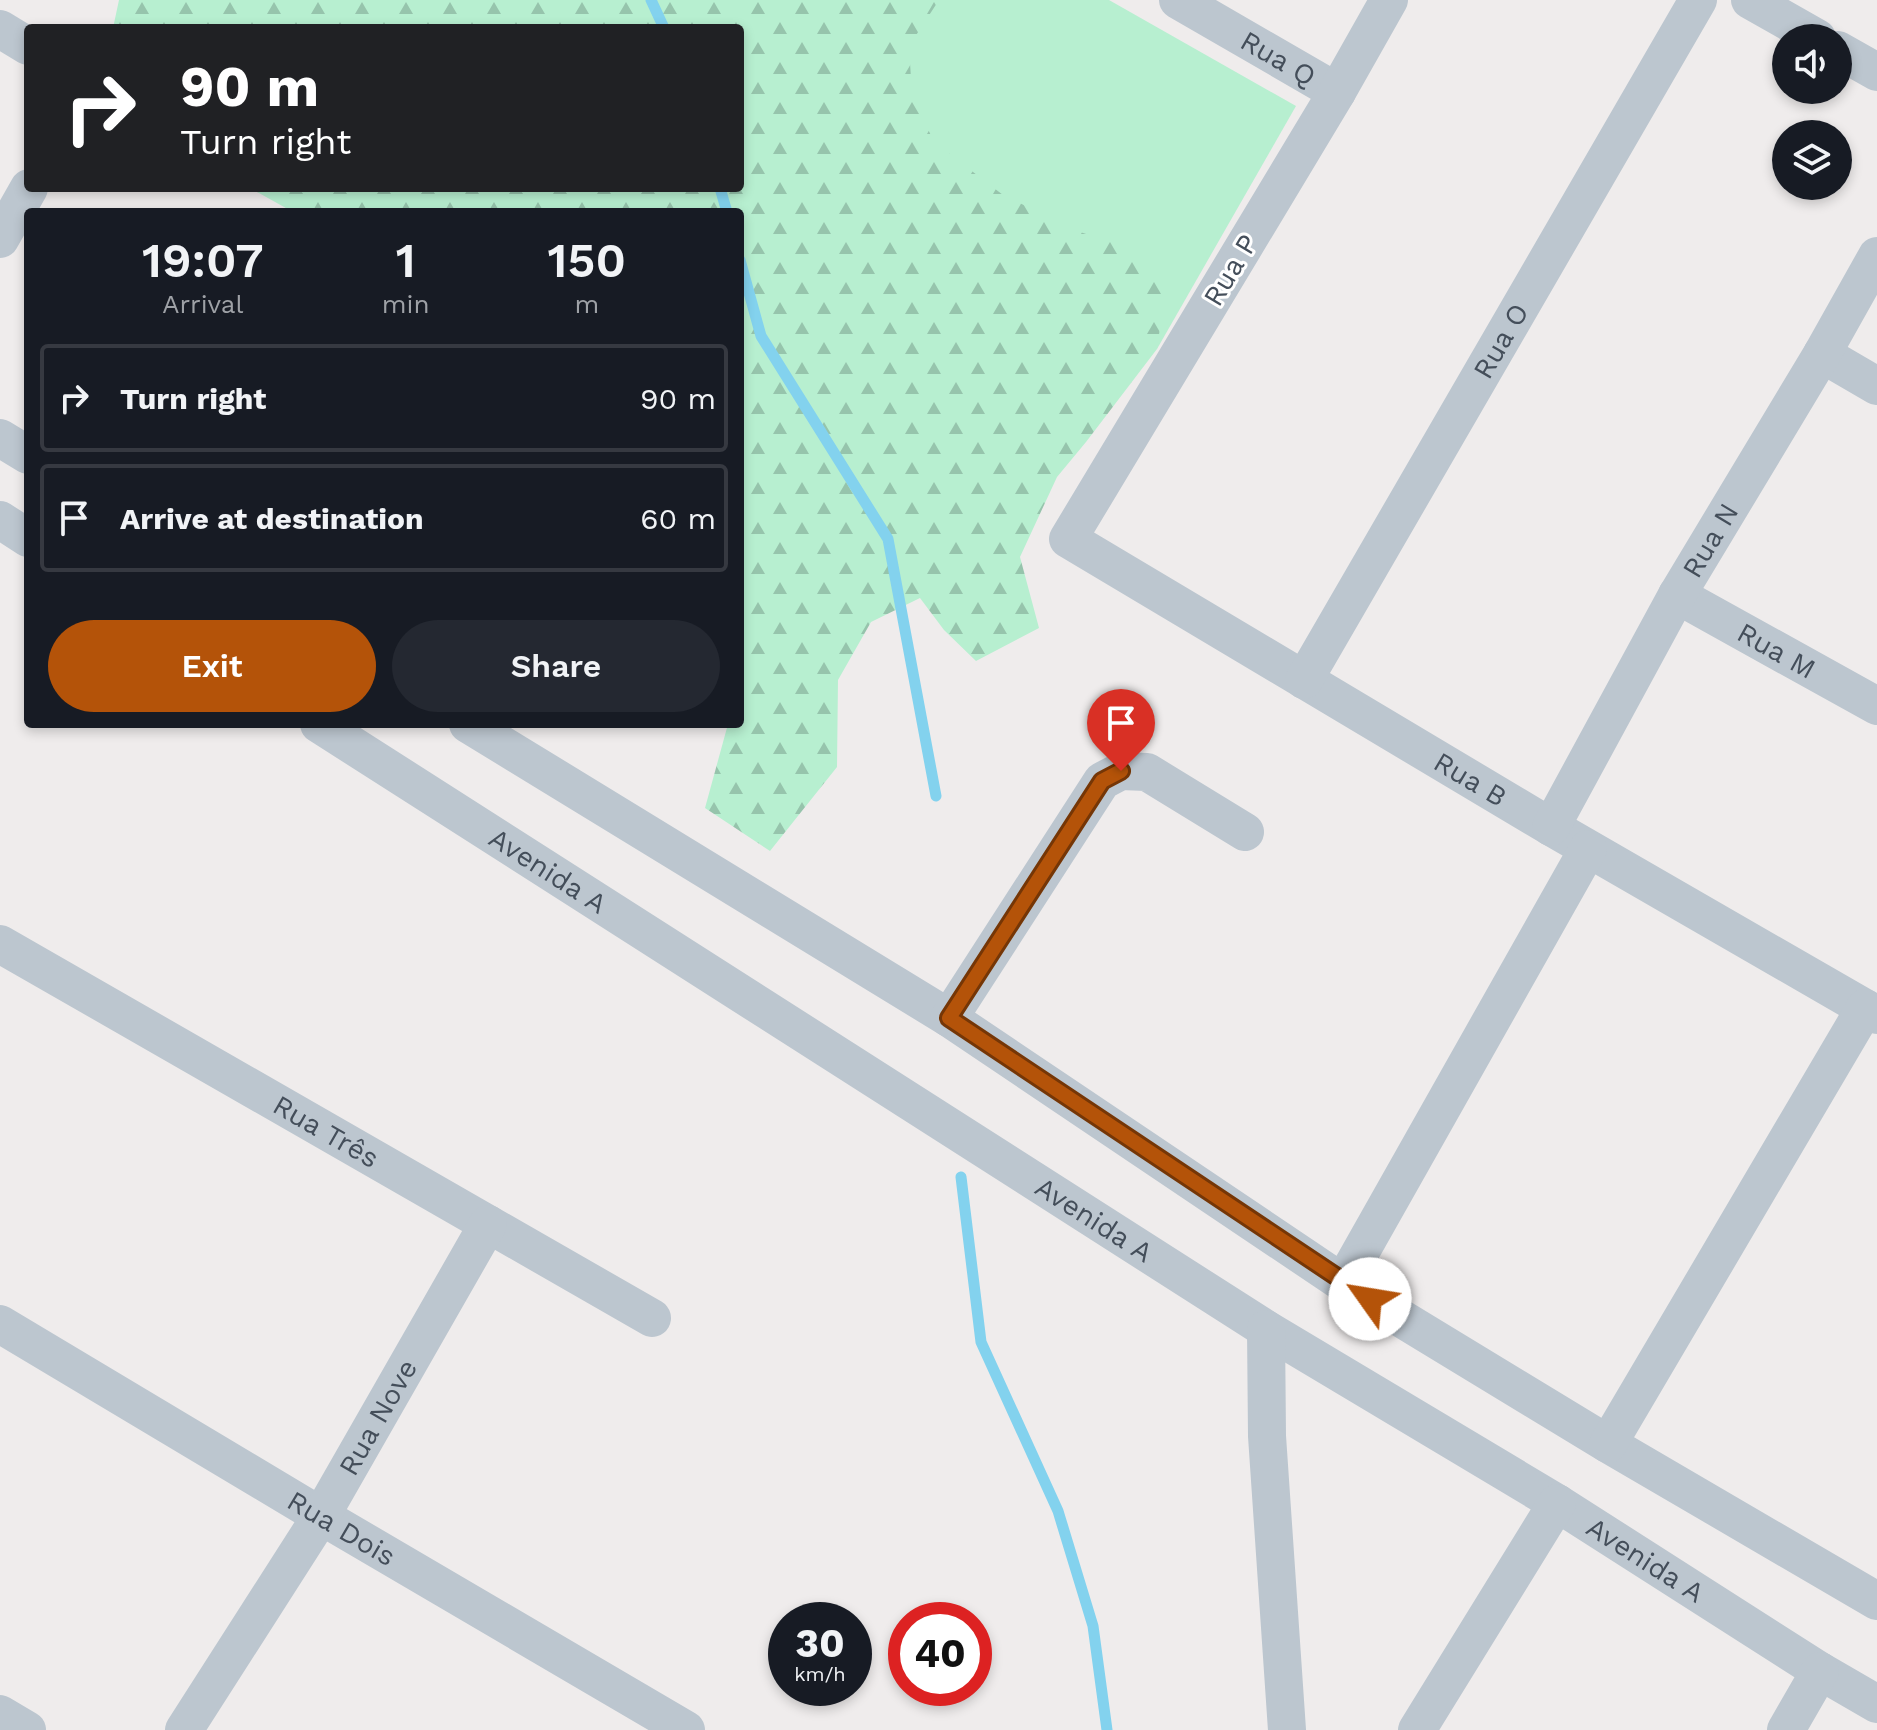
<!DOCTYPE html>
<meta charset="utf-8">
<style>
:root{--surface:#171b24;--page:#242831;--text:#f1f3f6;--muted:#9ea1a6;--line:#363941;--accent:#b45309}
body{margin:0;font-family:"Work Sans",sans-serif;background:var(--page);color:var(--text);height:100vh;display:flex;flex-direction:column;font-size:30px;white-space:nowrap}
*{box-sizing:border-box;margin:0}
p{font-size:26px;color:var(--muted)}
.icon{flex:none;width:44px;height:44px;fill:none;stroke:currentColor;stroke-width:2;stroke-linecap:round;stroke-linejoin:round}
.map{position:relative;flex:1;overflow:hidden}
.details{position:absolute;left:24px;top:208px;width:720px;height:520px;display:flex;flex-direction:column;background:var(--surface);border-radius:8px;box-shadow:0 4px 12px #0003}
.details>*{flex:none}
.guide{position:absolute;left:24px;top:24px;width:720px;height:168px;border-radius:8px;box-shadow:0 4px 12px #0003;background:#202124;color:#fff;overflow:hidden}
.fabs{position:absolute;left:1772px;top:24px;display:grid;gap:16px}
.fabs a{display:grid;place-items:center;width:80px;height:80px;border-radius:50%;background:var(--surface);box-shadow:0 4px 12px #0003;font-size:40px}
.speed{position:absolute;left:768px;top:1602px;display:flex;gap:16px;font-size:40px;font-weight:700;text-align:center}
.speed>*{display:grid;place-content:center;width:104px;height:104px;border-radius:50%;background:var(--surface);box-shadow:0 4px 12px #0003;line-height:1}
.speed small{font-size:20px;font-weight:400}
.speed .limit{border:12px solid #d22;background:#fff;color:#111}
.pin{position:absolute;display:grid;place-items:center;width:68px;height:68px;color:#fff;margin:-82px -34px;border-radius:50% 50% 50% 0;rotate:-45deg;box-shadow:0 0 8px #0007}
.pin .icon{rotate:45deg}
.me{position:absolute;width:88px;margin:-44px;rotate:302deg;stroke-linejoin:round;filter:drop-shadow(0 0 6px #0008)}
.turn{display:flex;align-items:center;gap:28px;height:168px;padding:0 24px;font-size:36px}
.turn .icon{width:104px;height:104px;stroke-width:2.5}
.turn b{display:block;font-size:56px;line-height:68px}
.eta{display:flex;justify-content:space-evenly;align-items:center;height:136px;text-align:center}
.eta b{font-size:48px;font-weight:600;line-height:56px}
.cta{display:flex;gap:16px;margin-top:auto;padding:16px 24px}
.cta a{flex:1;height:92px;border-radius:48px;background:var(--accent);color:#fff;font-size:32px;font-weight:600;line-height:92px;text-align:center}
.cta a+a{background:var(--page);color:var(--text)}
ul{padding:0;list-style:none}
li{display:flex;align-items:center;gap:24px;height:108px;margin:0 16px 12px;padding:0 8px;border:4px solid var(--line);border-radius:8px}
li div{flex:1}
li b{display:block;font-size:30px}
li em{font-style:normal}
.map>svg:first-child{display:block}
.green{fill:#b7efd0}
.forest{fill:url(#forest-firs)}
.lines{fill:none;stroke-linecap:round;stroke-linejoin:round}
.stream{stroke:#83d2ee;stroke-width:11}
.minor{stroke:#bcc6cf;stroke-width:38}
.route-casing{stroke:#753606;stroke-width:20}
.route{stroke:#b45309;stroke-width:14}
.labels{text-anchor:middle;stroke-width:6;stroke-linejoin:round;paint-order:stroke}
.street-label{font-size:28px;fill:#444e5a;stroke:#fff}
</style>
<div class="map">
<svg width="1877" height="1730" viewBox="0 0 1877 1730">
<defs>
<pattern id="forest-firs" width="22" height="20" patternUnits="userSpaceOnUse" patternTransform="scale(2)"><rect width="22" height="20" fill="#b7efd0"/><path d="M5 1l3.5 6h-7zM16 11l3.5 6h-7z" fill="#96c4ac"/></pattern>
</defs>
<rect width="100%" height="100%" fill="#efecec"/>
<!-- green -->
<path class="green" d="M879 0H1109L1296 106 1157 349 796 145Z"/>
<!-- forest -->
<path class="forest" d="M119 0H939L909 46 912 95 934 142 1003 195 1077 231 1141 252 1165 291 1157 349 1086 442 1057 477 1020 557 1039 628 976 661 944 630 920 598 871 622 838 680 837 767 770 851 705 808 728 724H740V539L742 498 740 497V212H293L250 188H740V28H113Z"/>
<g class="lines">
<!-- stream -->
<g class="stream">
<path d="M651 0 664 28"/>
<path d="M720 188 727 212"/>
<path d="M740 260 761 336 888 539 936 796"/>
<path d="M961 1177 981 1342 1058 1511 1093 1626 1107 1730"/>
</g>
<!-- minor -->
<g class="minor">
<path id="s1" d="M1178 0 1337 92"/>
<path id="s2" d="M1389 0 1337 92 1068 539 1551 827 1877 1015"/>
<path d="M1750 0 1817 38"/>
<path d="M0 29 28 46"/>
<path d="M1838 50 1877 72"/>
<path d="M0 239 29 188"/>
<path d="M1822 354 1877 386"/>
<path d="M0 438 28 455"/>
<path d="M0 520 28 538"/>
<path id="s3" d="M1677 595 1877 706"/>
<path id="s4" d="M1304 680 1698 0"/>
<path id="s5" d="M319 724 1266 1329 1557 1503 1820 1671 1877 1704"/>
<path d="M468 724 949 1018 1343 1283 1608 1444 1877 1601"/>
<path id="s6" d="M1551 827 1677 595 1822 354 1877 256"/>
<path id="s7" d="M0 944 652 1318"/>
<path d="M949 1018 1102 781 1121 771 1147 772 1245 832"/>
<path d="M1343 1283 1588 849"/>
<path id="s8" d="M0 1324 321 1516 686 1730"/>
<path d="M1266 1329 1267 1436 1287 1730"/>
<path d="M1608 1444 1865 1008"/>
<path d="M0 1714 27 1730"/>
<path id="s9" d="M184 1730 321 1516 488 1224"/>
<path d="M1417 1730 1557 1503"/>
<path d="M1786 1730 1820 1671"/>
</g>
</g>
<g class="lines">
<!-- route casing -->
<g class="route-casing">
<path id="route" d="M1121 771 1102 781 949 1018 1370 1299"/>
</g>
<!-- route -->
<use href="#route" class="route"/>
</g>
<g class="labels">
<!-- street labels -->
<g class="street-label">
<text dy="10" stroke="none"><textPath href="#s1" startOffset="116">Rua Q</textPath></text>
<text transform="translate(1230 270) rotate(-59)" y="10">Rua P</text>
<text dy="10" stroke="none"><textPath href="#s4" startOffset="392">Rua O</textPath></text>
<text dy="10" stroke="none"><textPath href="#s6" startOffset="328">Rua N</textPath></text>
<text dy="10" stroke="none"><textPath href="#s3" startOffset="114">Rua M</textPath></text>
<text dy="10" stroke="none"><textPath href="#s2" startOffset="1096">Rua B</textPath></text>
<text dy="10" stroke="none"><textPath href="#s5" startOffset="272">Avenida A</textPath></text>
<text dy="10" stroke="none"><textPath href="#s7" startOffset="376">Rua Três</textPath></text>
<text dy="10" stroke="none"><textPath href="#s5" startOffset="920">Avenida A</textPath></text>
<text dy="10" stroke="none"><textPath href="#s9" startOffset="368">Rua Nove</textPath></text>
<text dy="10" stroke="none"><textPath href="#s8" startOffset="398">Rua Dois</textPath></text>
<text dy="10" stroke="none"><textPath href="#s5" startOffset="1568">Avenida A</textPath></text>
</g>
</g>
</svg>
<div class="fabs">
<a><svg class="icon" aria-label="sound" viewBox="0 0 24 24"><path d="M4 9h4l5-4v14l-5-4H4zM17 9q2 3 0 6"/></svg></a>
<a><svg class="icon" aria-label="layers" viewBox="0 0 24 24"><path d="M12 4l9 5-9 5-9-5zM3 14l9 5 9-5"/></svg></a>
</div>
<div class="speed"><div>30<small>km/h</small></div><div class="limit">40</div></div>
<div class="pin" style="left:1121px;top:771px;background:#d93025"><svg class="icon" aria-label="arrive" viewBox="0 0 24 24"><path d="M6 21V4h12l-3 4 3 4H6"/></svg></div>
<svg class="me" style="left:1370px;top:1299px" viewBox="-20 -20 40 40"><circle r="19" fill="#fff"/><path d="M0-13L10 11 0 6-10 11z" fill="#b45309"/></svg>
<div class="guide">
<div class="turn"><svg class="icon" aria-label="right" viewBox="0 0 24 24"><path d="M7 20v-9h11M14 6l5 5-5 5"/></svg><div><b>90 m</b>Turn right</div></div>
</div>
<section class="details">
<div class="eta">
<div><b>19:07</b><p>Arrival</p></div>
<div><b>1</b><p>min</p></div>
<div><b>150</b><p>m</p></div>
</div>
<ul>
<li><svg class="icon" aria-label="right" viewBox="0 0 24 24"><path d="M7 20v-9h11M14 6l5 5-5 5"/></svg><div><b>Turn right</b></div><em>90 m</em></li>
<li><svg class="icon" aria-label="arrive" viewBox="0 0 24 24"><path d="M6 21V4h12l-3 4 3 4H6"/></svg><div><b>Arrive at destination</b></div><em>60 m</em></li>
</ul>
<div class="cta"><a>Exit</a><a>Share</a></div>
</section>
</div>
